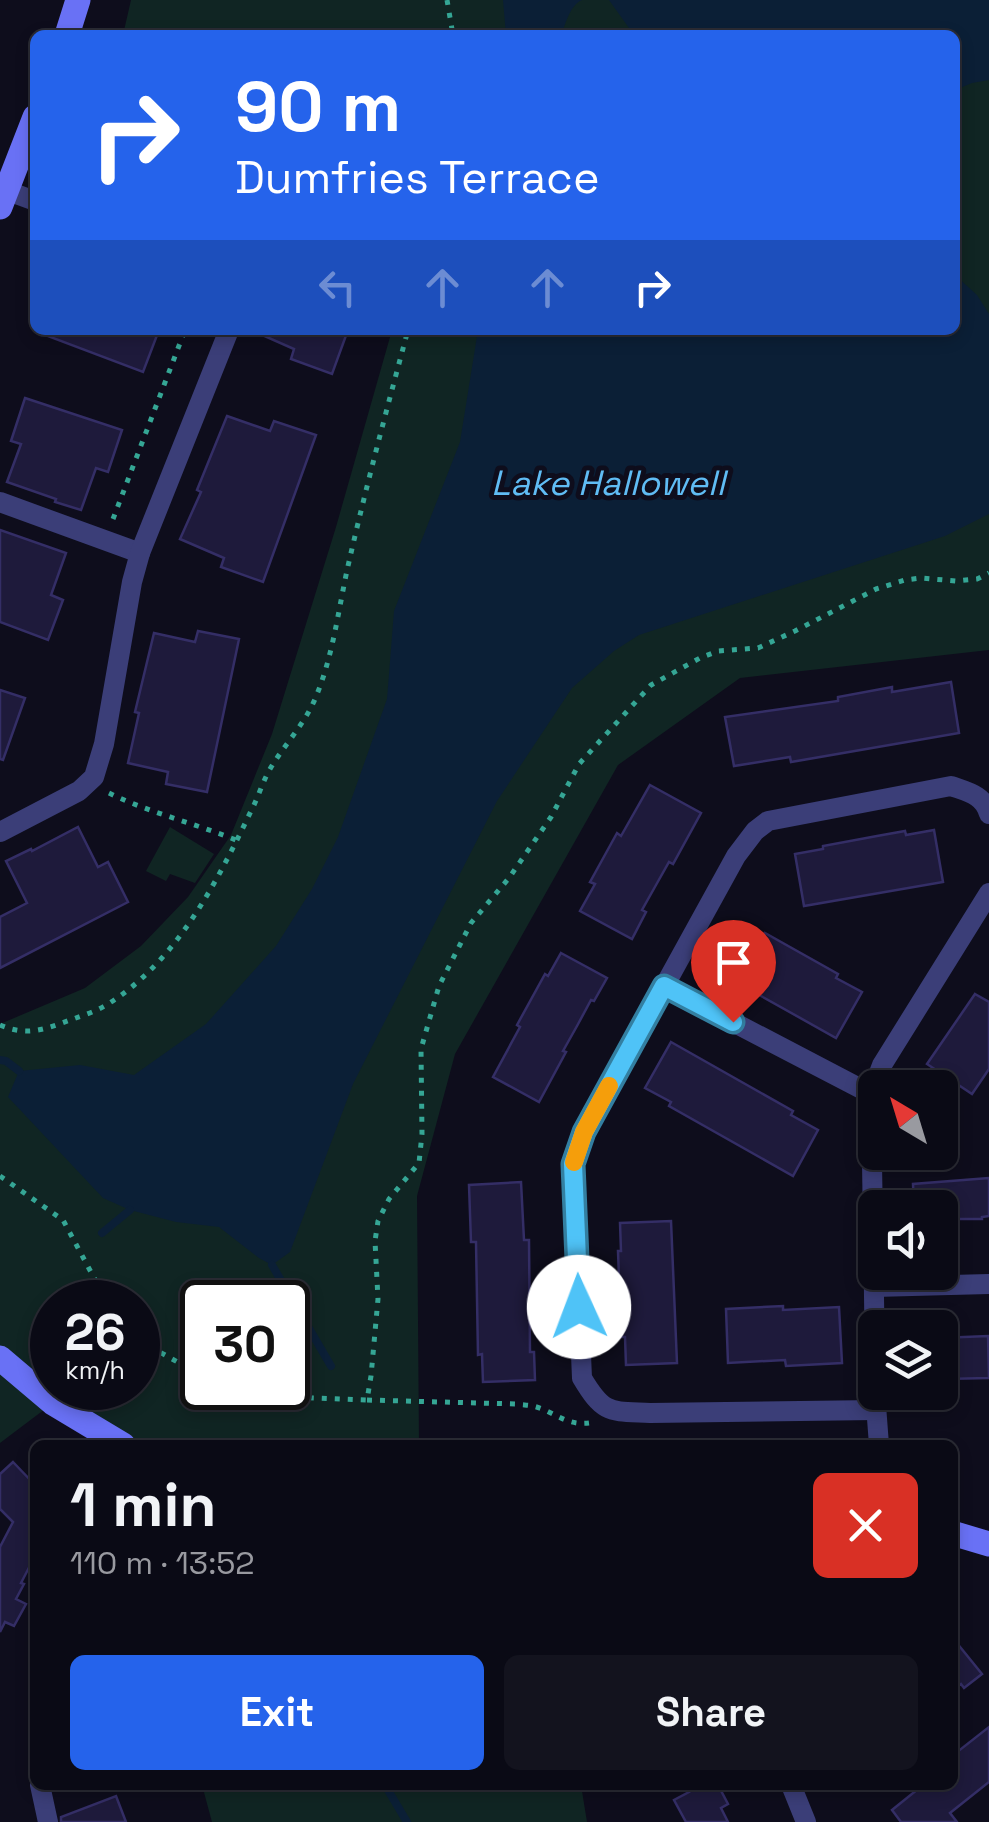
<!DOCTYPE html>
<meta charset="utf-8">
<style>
:root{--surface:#0a0a15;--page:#13131e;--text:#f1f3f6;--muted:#999aa0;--line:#2a2b34;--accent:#2563eb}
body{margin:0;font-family:"Space Grotesk",sans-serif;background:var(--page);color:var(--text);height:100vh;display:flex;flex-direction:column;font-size:38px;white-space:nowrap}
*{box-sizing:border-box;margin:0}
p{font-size:32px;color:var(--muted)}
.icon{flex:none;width:55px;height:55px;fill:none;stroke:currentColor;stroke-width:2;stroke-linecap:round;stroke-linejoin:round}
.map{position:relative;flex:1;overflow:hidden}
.drawer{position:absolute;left:30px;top:1440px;width:928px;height:350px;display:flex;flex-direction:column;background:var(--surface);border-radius:15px;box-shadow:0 5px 15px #0003,0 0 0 2px var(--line)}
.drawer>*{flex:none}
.top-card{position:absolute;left:30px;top:30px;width:930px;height:305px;border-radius:15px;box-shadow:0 5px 15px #0003,0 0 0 2px var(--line);background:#2563eb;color:#fff;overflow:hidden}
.needle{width:65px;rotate:322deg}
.fabs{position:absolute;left:858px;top:1070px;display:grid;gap:20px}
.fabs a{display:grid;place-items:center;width:100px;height:100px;border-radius:15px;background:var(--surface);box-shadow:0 5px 15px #0003,0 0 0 2px var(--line);font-size:50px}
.speed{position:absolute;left:30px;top:1280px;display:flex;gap:20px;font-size:50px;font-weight:700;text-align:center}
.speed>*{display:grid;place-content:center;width:130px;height:130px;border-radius:50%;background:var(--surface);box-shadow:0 5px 15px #0003,0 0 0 2px var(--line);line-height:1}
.speed small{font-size:25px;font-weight:400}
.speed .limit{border:5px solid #111;border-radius:15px;background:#fff;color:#111}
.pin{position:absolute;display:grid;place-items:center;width:85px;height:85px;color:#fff;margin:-102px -42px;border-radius:50% 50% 50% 0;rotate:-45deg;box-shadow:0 0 10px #0007}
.pin .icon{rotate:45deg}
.me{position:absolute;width:110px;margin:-55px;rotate:358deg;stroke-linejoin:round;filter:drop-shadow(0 0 8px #0008)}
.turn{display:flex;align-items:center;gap:35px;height:210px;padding:0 40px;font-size:45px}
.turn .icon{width:130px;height:130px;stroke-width:2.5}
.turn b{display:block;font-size:70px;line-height:85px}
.lanes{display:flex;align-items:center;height:95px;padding:0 40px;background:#0003;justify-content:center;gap:50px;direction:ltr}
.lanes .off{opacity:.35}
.round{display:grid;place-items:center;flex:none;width:105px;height:105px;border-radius:15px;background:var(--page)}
.headline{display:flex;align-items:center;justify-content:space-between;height:170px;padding:0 40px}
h1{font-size:60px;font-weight:700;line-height:75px}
.button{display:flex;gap:20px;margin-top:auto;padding:20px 40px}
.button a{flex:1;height:115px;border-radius:15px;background:var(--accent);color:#fff;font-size:40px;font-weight:700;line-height:115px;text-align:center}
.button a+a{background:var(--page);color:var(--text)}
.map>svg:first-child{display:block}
.green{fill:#102523;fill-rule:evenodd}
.water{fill:#0b1f36}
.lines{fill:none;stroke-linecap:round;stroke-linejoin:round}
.stream{stroke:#0b1f36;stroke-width:8}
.building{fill:#1e1a3b;stroke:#342e66;stroke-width:2.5}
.path{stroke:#35a695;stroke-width:5;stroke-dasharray:5 8;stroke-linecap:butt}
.street{stroke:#3b3e78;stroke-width:20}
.secondary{stroke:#6971f5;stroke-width:25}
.route-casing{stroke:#337fa1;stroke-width:25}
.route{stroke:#4fc3f7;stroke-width:18}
.slow{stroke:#f59e0b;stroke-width:18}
.labels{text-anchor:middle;stroke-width:10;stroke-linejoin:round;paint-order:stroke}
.water-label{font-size:35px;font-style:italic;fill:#60bcf4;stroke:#0e0d1c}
</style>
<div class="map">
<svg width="989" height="1822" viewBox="0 0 989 1822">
<rect width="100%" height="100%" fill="#0e0d1c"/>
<!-- green -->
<g class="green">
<path d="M131 0H989V650L740 678 618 765 455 1054 417 1196 419 1445H123L53 1403 0 1443V1024L85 988 141 946 188 897 231 835 272 734 336 527 392 330H955V35H123ZM52 1302H138V1388H52ZM202 1302H288V1388H202Z"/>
<path d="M170 827 214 854 195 883 170 874 166 881 146 871Z"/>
<path d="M202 1785H581L587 1822H212Z"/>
</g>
<!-- water -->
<g class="water">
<path d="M503 0H582C570 5 566 23 561 35H506Z"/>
<path d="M609 0H989V80L972 83 955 90V35H634Z"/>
<path d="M955 275 977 295 989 314V514L945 536 639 635 614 651 572 688 497 801 353 1084 290 1252 272 1265 259 1258 219 1227 176 1222 130 1210 103 1198 8 1097 19 1071 80 1065 134 1075 206 1024 276 946 312 889 338 837 387 699 394 611 460 442 478 330H955Z"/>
</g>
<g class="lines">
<!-- stream -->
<g class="stream">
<path d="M0 1060 6 1061 19 1071"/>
<path d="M102 1233 130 1210"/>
<path d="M272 1265 331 1366"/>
<path d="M385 1785 407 1822"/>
</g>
</g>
<!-- building -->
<g class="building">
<path d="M37 330H159L143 372 37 332Z"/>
<path d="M251 330H348L332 374 291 359 294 349Z"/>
<path d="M25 398 122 430 108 472 96 468 81 510 55 502 56 499 7 482 21 444 11 441Z"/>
<path d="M227 416 270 431 274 421 316 435 263 582 221 567 224 558 180 539 201 492 197 490Z"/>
<path d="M0 530 66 553 51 595 63 600 48 640 0 622Z"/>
<path d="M198 631 239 639 207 792 166 784 168 772 128 763 139 713 135 712 154 633 195 642Z"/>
<path d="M951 682 959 733 791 762 790 757 734 766 725 717 838 701V697L892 687V692Z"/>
<path d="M0 690 25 698 3 760 0 759Z"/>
<path d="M650 785 701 813 673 864 669 862 656 885 642 910 646 912 632 939 580 911 595 884 590 882 617 833 621 836Z"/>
<path d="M78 827 98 867 108 862 128 902 0 968V917L27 903 6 861 31 849 32 851Z"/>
<path d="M934 830 943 882 804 906 795 854 823 849V846L877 836 905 831 906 835Z"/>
<path d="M737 923 763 938 765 933 838 974 836 978 862 992 836 1038 711 968Z"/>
<path d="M561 953 607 978 594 1001 591 1000 577 1026 563 1051 566 1052 539 1102 493 1077 520 1027 517 1025 545 974 548 976Z"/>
<path d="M975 994 989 1002V1069L972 1094 927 1064Z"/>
<path d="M671 1042 793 1111 791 1115 818 1130 793 1176 669 1106 671 1102 645 1088Z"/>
<path d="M989 1178V1216L982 1217V1219H940V1208H914L913 1184Z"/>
<path d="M521 1182 524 1240H529L530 1352H534L535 1380 483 1382 482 1354 478 1355 476 1242H471L469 1185Z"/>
<path d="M671 1221 677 1363 626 1365 625 1337H621L620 1308 618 1251H621L620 1223Z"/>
<path d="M783 1306V1310L839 1307 842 1363 786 1366 785 1360 728 1363 726 1309Z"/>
<path d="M988 1336 989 1378 945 1379V1376H940V1338Z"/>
<path d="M13 1462 35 1485V1556L21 1583 24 1584 16 1599 26 1604 14 1626 5 1622 0 1632V1547L13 1522 0 1509V1474Z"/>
<path d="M952 1637 982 1674 964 1688 961 1684 952 1691Z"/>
<path d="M989 1727V1782L950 1813 957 1822H901L892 1810 923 1785H952V1756Z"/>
<path d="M685 1785H718L728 1804 721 1808 728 1822H686L674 1800 689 1792Z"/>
<path d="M116 1796 126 1822H61V1817Z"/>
</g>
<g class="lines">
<!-- path -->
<g class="path">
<path d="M447 0 453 35"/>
<path d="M113 519 185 330"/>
<path d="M109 793C150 813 194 823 236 840"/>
<path d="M0 1025C28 1037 45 1029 73 1019 84 1015 97 1011 108 1004 177 961 217 882 251 811 258 798 262 783 270 769 284 745 304 725 315 699 333 657 338 611 348 566 366 487 387 408 408 330"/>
<path d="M0 1176 63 1220 107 1302"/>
<path d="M138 1340 183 1365 202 1371"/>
<path d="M258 1388 291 1397 367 1400 371 1376 378 1299 375 1241 378 1221 389 1199 419 1163 422 1134 421 1049 439 986 471 923 509 878 551 817 579 764 651 685 700 658 718 651 758 648 795 631 876 589 905 580 921 578 956 581 977 579 989 573"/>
<path d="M367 1400 516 1404C522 1405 528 1405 533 1406 554 1411 565 1426 589 1423"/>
</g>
<!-- street -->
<g class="street">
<path d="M0 188 35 201"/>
<path d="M0 502 140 553"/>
<path d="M0 832 79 791 94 777 104 744 132 582 140 553 229 330"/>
<path d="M664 986 871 1094"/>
<path d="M874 1287 989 1284"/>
<path d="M875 1364 871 1094 882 1065 989 893"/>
<path d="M875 1392 879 1445"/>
<path d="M876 1410 650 1413C610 1411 604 1415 582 1378L573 1165 584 1132 736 856 755 831 768 821 951 786C968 792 984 795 989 814"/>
<path d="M40 1785 48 1822"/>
<path d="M791 1785 806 1822"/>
</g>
<!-- secondary -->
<g class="secondary">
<path d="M67 35 78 0"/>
<path d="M0 207 35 117"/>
<path d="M0 1358 53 1403 123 1445"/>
<path d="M952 1533 989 1544"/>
</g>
</g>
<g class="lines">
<!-- route casing -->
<g class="route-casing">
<path id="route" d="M579 1307 573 1164 584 1132 664 986 733 1022"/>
</g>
<!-- route -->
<use href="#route" class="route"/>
<!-- slow -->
<path class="slow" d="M574 1162 584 1132 609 1086"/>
</g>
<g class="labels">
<!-- water labels -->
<g class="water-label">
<text x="608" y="495">Lake Hallowell</text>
</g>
</g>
</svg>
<div class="fabs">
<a><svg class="needle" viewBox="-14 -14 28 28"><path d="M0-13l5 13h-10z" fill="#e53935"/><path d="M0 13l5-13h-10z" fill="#999aa0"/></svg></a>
<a><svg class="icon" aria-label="sound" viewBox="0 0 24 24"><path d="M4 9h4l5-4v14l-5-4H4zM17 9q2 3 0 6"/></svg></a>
<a><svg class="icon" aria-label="layers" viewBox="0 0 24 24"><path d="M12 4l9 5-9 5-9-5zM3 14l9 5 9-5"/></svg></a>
</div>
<div class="speed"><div>26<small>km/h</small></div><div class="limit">30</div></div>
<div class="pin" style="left:733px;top:1022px;background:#d93025"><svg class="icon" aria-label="arrive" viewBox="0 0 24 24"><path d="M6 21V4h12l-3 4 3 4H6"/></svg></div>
<svg class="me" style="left:579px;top:1307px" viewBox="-20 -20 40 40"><circle r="19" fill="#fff"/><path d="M0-13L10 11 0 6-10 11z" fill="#4fc3f7"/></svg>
<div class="top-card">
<div class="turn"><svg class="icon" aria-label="right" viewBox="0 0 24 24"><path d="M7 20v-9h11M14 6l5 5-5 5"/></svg><div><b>90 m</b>Dumfries Terrace</div></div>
<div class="lanes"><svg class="icon off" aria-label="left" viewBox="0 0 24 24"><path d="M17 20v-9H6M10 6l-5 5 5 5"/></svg><svg class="icon off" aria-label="ahead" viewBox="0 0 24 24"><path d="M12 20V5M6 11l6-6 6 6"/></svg><svg class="icon off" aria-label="ahead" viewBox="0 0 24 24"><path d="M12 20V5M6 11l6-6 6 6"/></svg><svg class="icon" aria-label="right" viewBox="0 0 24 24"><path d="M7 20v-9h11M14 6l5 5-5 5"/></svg></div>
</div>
<section class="drawer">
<div class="headline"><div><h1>1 min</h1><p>110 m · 13:52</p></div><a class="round" style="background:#d93025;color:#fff"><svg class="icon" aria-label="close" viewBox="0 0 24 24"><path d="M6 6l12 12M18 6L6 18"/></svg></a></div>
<div class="button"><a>Exit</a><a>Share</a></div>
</section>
</div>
